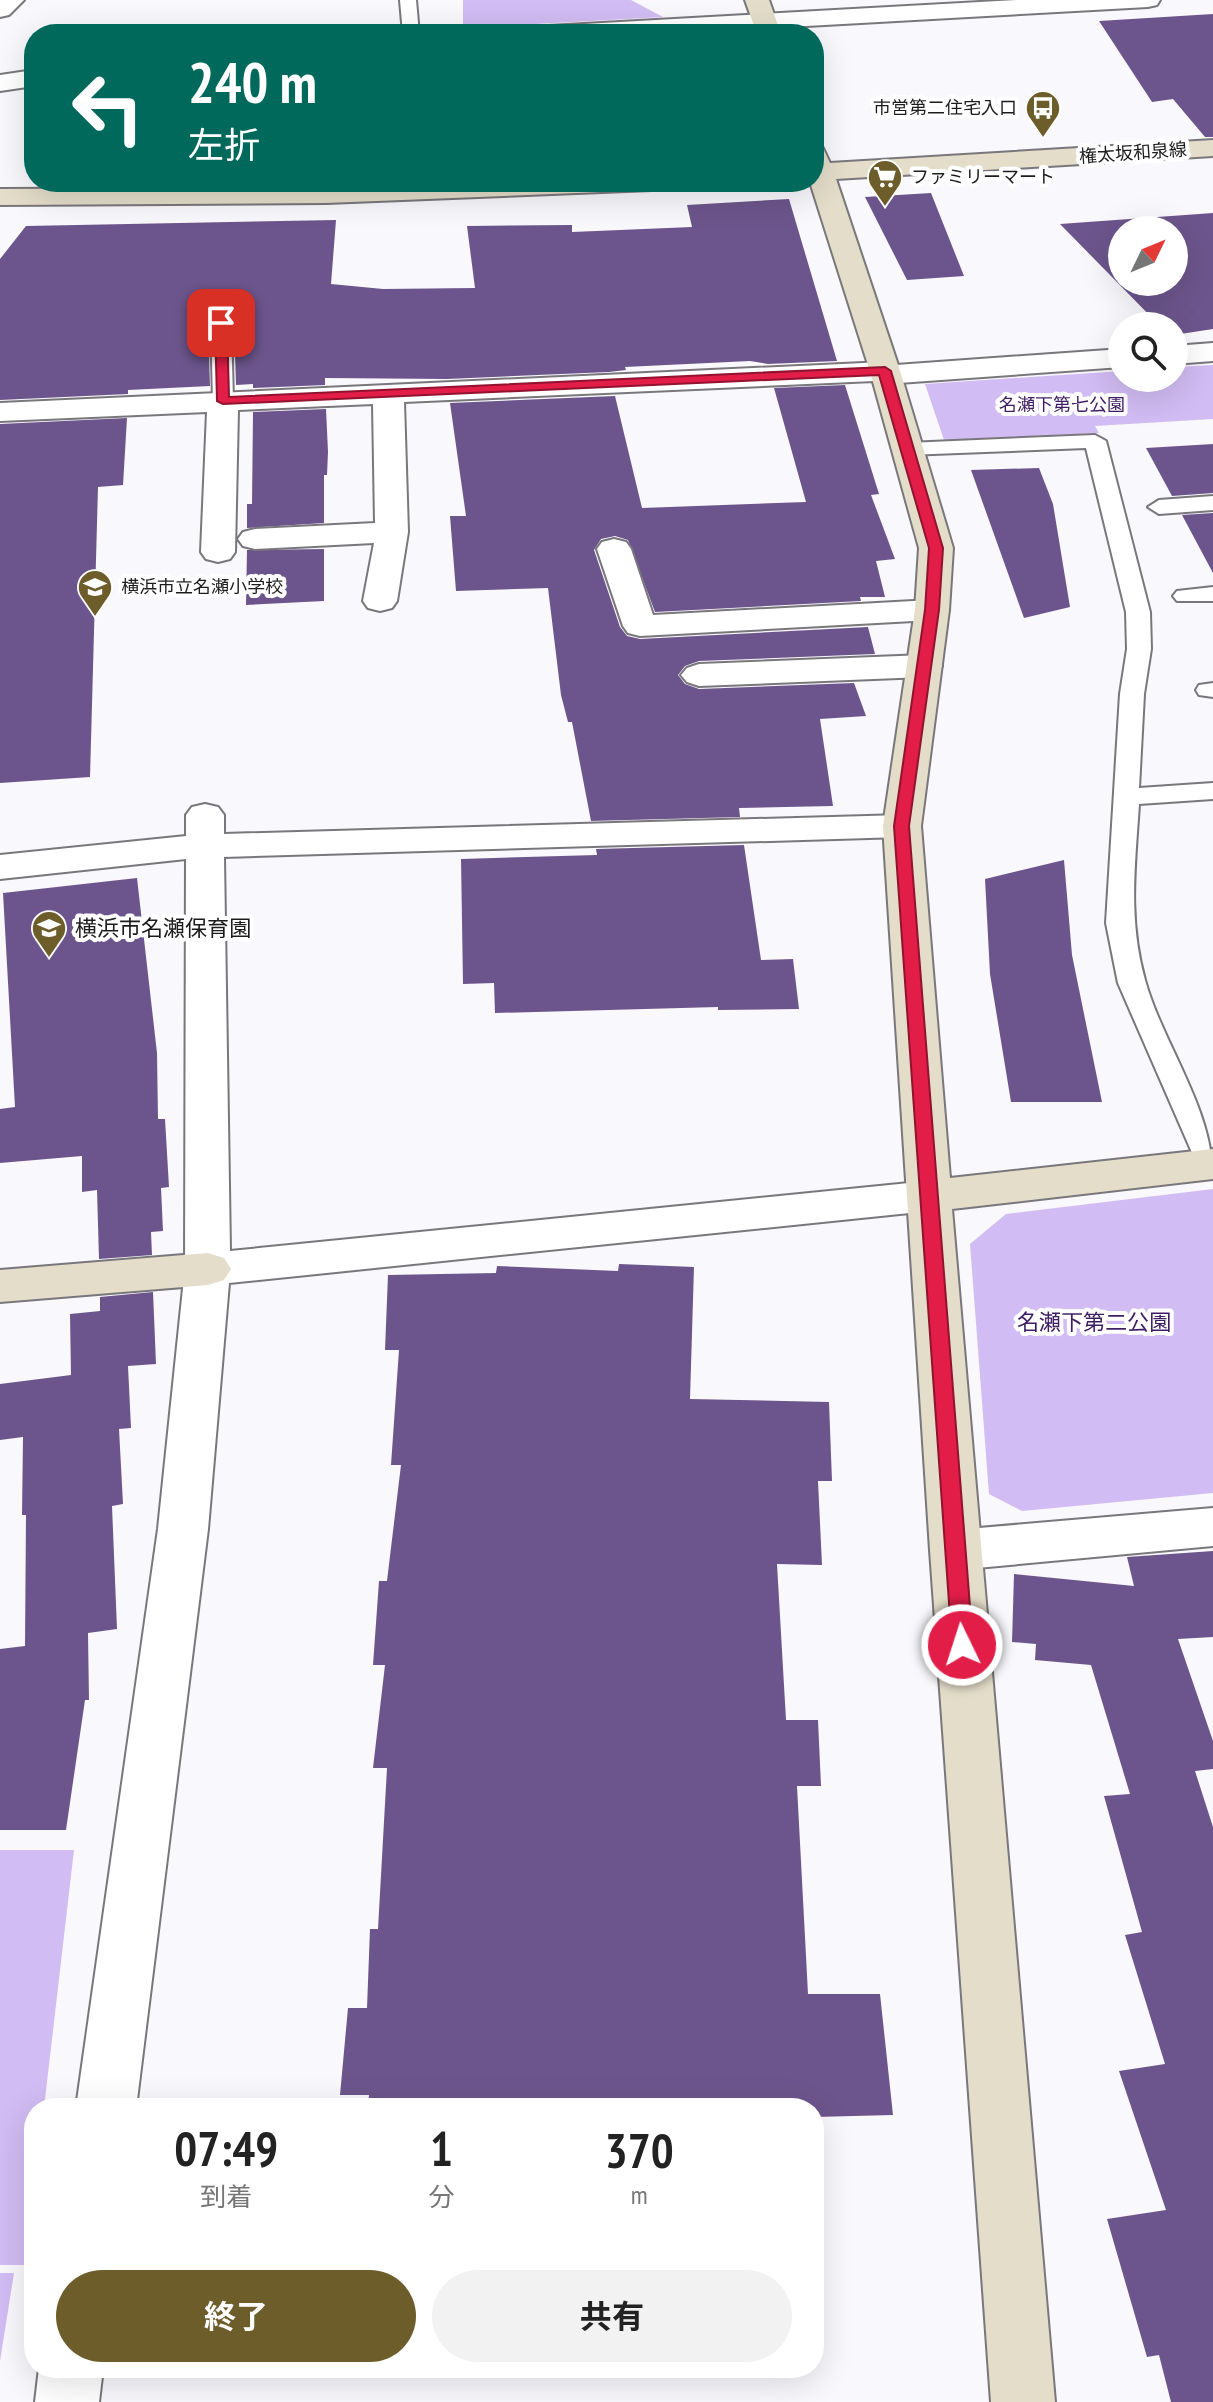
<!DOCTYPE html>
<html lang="ja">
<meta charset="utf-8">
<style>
:root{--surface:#fff;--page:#f2f2f2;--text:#222;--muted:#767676;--accent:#6d5d2b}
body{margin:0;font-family:"PT Sans Narrow","Noto Sans JP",sans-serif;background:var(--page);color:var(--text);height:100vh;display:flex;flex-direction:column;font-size:30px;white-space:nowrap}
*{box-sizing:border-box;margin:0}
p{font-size:26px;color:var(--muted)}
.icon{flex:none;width:44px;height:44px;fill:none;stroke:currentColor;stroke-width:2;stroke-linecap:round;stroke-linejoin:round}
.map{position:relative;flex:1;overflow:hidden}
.drawer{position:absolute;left:24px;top:2098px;width:800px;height:280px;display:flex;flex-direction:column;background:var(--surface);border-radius:32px;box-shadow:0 8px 32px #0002}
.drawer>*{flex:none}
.hud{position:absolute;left:24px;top:24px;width:800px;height:168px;border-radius:32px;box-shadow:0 8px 32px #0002;background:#00695c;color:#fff;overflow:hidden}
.needle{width:52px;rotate:47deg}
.controls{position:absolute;left:1108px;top:216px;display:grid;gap:16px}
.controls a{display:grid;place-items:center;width:80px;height:80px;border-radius:50%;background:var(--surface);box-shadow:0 8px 32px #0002;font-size:40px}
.pin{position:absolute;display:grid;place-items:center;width:68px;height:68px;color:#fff;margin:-34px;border-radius:16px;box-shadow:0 4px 12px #0006}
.me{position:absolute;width:88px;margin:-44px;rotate:356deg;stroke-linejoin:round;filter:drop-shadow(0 0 6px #0008)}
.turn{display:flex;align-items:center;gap:28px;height:168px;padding:0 32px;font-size:36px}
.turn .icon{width:104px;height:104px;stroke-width:2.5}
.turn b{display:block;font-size:56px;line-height:68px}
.eta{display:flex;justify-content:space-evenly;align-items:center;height:136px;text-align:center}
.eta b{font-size:48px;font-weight:700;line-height:56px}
.primary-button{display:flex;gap:16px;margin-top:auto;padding:16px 32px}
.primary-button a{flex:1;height:92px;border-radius:48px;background:var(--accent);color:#fff;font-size:32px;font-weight:700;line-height:92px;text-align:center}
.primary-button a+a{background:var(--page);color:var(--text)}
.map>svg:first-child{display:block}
.green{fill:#d1bcf3}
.building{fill:#6c558c;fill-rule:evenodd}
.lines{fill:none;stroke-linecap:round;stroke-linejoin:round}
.lane-casing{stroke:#79777b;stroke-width:4}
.street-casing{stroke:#79777b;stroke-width:4}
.secondary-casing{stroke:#79777b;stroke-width:4}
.lane{fill:#fff;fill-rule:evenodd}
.street{fill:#fff;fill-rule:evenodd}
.secondary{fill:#e3ddc9;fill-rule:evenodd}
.route{fill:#e11d48;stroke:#92132f;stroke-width:2}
.labels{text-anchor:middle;stroke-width:8;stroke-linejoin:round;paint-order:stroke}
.far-poi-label{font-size:18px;fill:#1d1c1d;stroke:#fff;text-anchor:start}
.far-street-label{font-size:18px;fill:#1d1c1d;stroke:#fff}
.far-park-label{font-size:18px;fill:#3f1d63;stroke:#fff}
.poi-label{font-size:22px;fill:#1d1c1d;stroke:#fff;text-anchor:start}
.park-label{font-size:22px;fill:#3f1d63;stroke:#fff}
</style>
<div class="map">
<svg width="1213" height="2402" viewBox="0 0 1213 2402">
<rect width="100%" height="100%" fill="#f9f8fc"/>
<!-- green -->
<g class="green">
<path d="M463 0H631L663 17 463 28Z"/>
<path d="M1213 365V419L1095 426 1099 433 944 440 925 384 1122 371V378H1174V367Z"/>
<path d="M1213 1189V1493L1022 1511 989 1494 970 1244 1006 1214Z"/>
<path d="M0 1850H74L44 2108H34V2192L25 2265H0Z"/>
<path d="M0 2273H14L0 2361Z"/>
</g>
<!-- building -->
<g class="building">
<path d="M1213 14V137H1205L1173 99 1152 102 1099 21Z"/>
<path d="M931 193 964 276 907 280 865 197Z"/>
<path d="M789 199 837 361 768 364 750 361 625 367 626 370 609 372 447 379 325 378V385L253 388V384L236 385 234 323 219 314 208 323 210 386 128 390V394L0 400V259L26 226 336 220 331 284 383 289 475 288 467 226 572 225V232L692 227 687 205Z"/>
<path d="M1213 213V329L1174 335V326H1160L1060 224ZM1122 230H1174V282H1122Z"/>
<path d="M845 385 879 494 871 495 895 559 876 561 885 597H860L861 601 655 612 628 540 615 536 601 539 594 550 620 627 627 636 640 639 868 627 875 654 699 661 685 666 678 675 685 684 699 689 854 683 866 716 820 719 833 806 739 808 740 817 591 821 572 722H568L561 695 548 588 456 591 450 516H466L450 403 615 396 642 508 806 502 774 388Z"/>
<path d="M326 409 328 452 327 475H324V523L247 528V504H252L253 412Z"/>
<path d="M127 418 123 485 98 487 90 777 0 783V424Z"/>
<path d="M1213 444V493L1172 496 1146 448Z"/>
<path d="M1039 468 1053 504 1070 607 1024 618 971 470Z"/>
<path d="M1213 513V573L1182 515Z"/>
<path d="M324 549V601L246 605 247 550Z"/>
<path d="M744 845 761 960 793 959 799 1009 718 1010V1007L495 1013 494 983 463 984 461 859 597 855 596 849Z"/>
<path d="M1064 860 1072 955 1102 1102H1011L990 974 985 879Z"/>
<path d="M137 878 157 1053 158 1119H165L169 1187 161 1188 163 1231 151 1232 152 1255 99 1259 97 1190 82 1192V1156L0 1163V1109L15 1107 3 893Z"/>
<path d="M619 1264 694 1267 690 1399 829 1402 832 1481H818L822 1565 777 1564 786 1720H818L821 1786H797L808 1994H880L893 2115 814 2117V2108H368L369 2095H340L348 2008H367L370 1929H378L387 1768H373L385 1665H373L379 1581H387L401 1465H391L399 1350H385L388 1275 496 1273 497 1266 618 1271Z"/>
<path d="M153 1292 156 1364 128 1366 131 1428 119 1429 123 1504 112 1506 117 1629 88 1633 89 1700H85L66 1830H0V1649L25 1646 26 1515H22L23 1437 0 1440V1384L71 1375 70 1314 100 1311V1297Z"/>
<path d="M1213 1551V1637L1178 1639 1213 1741V1769L1195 1771 1213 1827V2402H1171L1159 2355 1147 2357 1107 2219 1166 2210 1119 2071 1165 2064 1125 1935 1142 1932 1104 1796 1130 1794 1091 1665 1035 1660 1036 1644 1012 1642 1014 1574 1134 1586 1127 1557Z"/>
</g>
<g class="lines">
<!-- lane casing -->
<g class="lane-casing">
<g id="lane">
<path d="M400 0H416L419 34H403Z"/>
<path d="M221 317 231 323 233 401 223 407 213 401 211 323Z"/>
<path d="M1095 435 1106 441 1150 612 1151 649 1144 694 1139 788 1213 783V799L1139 804C1135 867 1128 919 1145 980 1162 1042 1213 1110 1212 1174L1202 1171 1197 1164 1118 983 1106 923 1120 694 1127 649 1126 612 1086 448 907 455 896 449 907 443Z"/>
<path d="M1213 496V510L1159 514 1148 507 1159 500Z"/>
<path d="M1213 587V601H1177L1173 596 1177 591Z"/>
<path d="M1213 683V697L1199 695 1196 690 1199 685Z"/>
</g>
</g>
<!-- street casing -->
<g class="street-casing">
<g id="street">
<path d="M0 0H24L9 15 0 17Z"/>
<path d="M1016 0H1160L1157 5 1148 7 664 34H518L521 29 530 27Z"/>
<path d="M34 70V86L0 91V75Z"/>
<path d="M1213 343V361L1174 364V346Z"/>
<path d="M1122 349V367L885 384 874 381 404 402 408 532 397 601 392 608 380 611 368 608 363 601 374 543 255 549 243 546 238 539 243 532 255 529 375 523 373 404 238 410 235 552 230 559 218 562 206 559 201 552 207 412 0 421V403L885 362 896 365Z"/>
<path d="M614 539 626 542 631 549 653 615 932 600 944 603 949 610 944 617 932 620 640 636 628 633 623 626 597 549 602 542Z"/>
<path d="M924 655 936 659 942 666 936 673 924 677 699 686 687 682 681 675 687 668 699 664Z"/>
<path d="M205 804 218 807 224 815V834L902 815 915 818 921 826 915 834 902 837 224 857 230 1251 929 1181 945 1185 951 1196 945 1207 929 1211 229 1283 208 1529 136 2108H76L158 1529 185 1269 186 859 0 879V855L186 836V815L192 807Z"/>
<path d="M1213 1508V1546L955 1570 937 1564 930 1550 937 1536 955 1530Z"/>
<path d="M39 2368H103L99 2402H35Z"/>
</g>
</g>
<!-- secondary casing -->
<g class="secondary-casing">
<g id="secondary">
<path d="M745 0H769L781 34H757Z"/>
<path d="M1213 140V156L836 179 900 371 953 548 949 610 921 826 950 1178 1213 1149V1179L952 1209 1055 2402H991L930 1550 883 826 915 610 919 548 870 371 810 182H814V146L823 148 830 163Z"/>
<path d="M487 182H666L662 188 652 190 326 203 0 205V189L245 188Z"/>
<path d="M208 1253 224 1258 231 1269 224 1280 208 1285 0 1302V1270Z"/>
</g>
</g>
<!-- lane -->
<use href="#lane" class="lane"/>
<!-- street -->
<use href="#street" class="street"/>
<!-- secondary -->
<use href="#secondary" class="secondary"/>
</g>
<!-- route -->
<path class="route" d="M221 319 227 323 229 397 885 367 891 371 943 548 939 610 909 826 973 1645 970 1651 962 1654 955 1651 952 1645 894 826 925 610 929 548 879 375 223 404 217 401 215 323Z"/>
<!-- icons -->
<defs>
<g id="bus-pin" transform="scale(1.8)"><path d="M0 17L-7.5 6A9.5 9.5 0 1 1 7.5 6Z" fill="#6d5d2b" stroke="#fff"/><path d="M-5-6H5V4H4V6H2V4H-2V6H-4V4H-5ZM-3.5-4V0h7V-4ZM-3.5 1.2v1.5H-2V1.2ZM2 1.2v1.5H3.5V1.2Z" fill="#fff"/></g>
<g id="supermarket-pin" transform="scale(1.8)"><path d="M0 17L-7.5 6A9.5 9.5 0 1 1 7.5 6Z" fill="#6d5d2b" stroke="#fff"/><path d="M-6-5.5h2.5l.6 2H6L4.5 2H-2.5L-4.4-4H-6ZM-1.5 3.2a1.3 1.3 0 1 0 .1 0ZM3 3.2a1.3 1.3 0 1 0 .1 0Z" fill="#fff"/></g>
<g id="school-pin" transform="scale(1.8)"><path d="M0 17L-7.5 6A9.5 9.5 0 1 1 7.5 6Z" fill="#6d5d2b" stroke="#fff"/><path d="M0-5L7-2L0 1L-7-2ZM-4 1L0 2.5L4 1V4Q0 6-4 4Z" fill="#fff"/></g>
</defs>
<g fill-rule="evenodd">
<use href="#bus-pin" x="1043" y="108"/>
<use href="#supermarket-pin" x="885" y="177"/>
<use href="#school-pin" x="95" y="587"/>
<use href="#school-pin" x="49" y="928"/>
</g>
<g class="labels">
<!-- far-poi labels -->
<g class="far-poi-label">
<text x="1017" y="114" text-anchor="end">市営第二住宅入口</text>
<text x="911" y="183">ファミリーマート</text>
<text x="121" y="593">横浜市立名瀬小学校</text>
</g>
<!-- far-street labels -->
<g class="far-street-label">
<text transform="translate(1133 153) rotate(-4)" y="6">権太坂和泉線</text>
</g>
<!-- far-park labels -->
<g class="far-park-label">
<text x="1062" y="411">名瀬下第七公園</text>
</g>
<!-- poi labels -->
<g class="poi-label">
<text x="75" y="936">横浜市名瀬保育園</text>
</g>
<!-- park labels -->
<g class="park-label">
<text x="1094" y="1330">名瀬下第二公園</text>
</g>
</g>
</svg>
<div class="controls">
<a><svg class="needle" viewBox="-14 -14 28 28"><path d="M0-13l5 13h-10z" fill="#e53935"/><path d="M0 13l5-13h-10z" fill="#767676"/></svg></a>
<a><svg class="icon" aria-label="search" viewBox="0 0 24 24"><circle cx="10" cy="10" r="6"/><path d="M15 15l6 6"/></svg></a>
</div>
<div class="pin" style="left:221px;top:323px;background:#d93025"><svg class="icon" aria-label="arrive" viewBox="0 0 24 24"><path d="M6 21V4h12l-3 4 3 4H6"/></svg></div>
<svg class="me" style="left:962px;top:1645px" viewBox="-20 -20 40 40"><circle r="17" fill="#e11d48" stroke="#fff" stroke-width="3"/><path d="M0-11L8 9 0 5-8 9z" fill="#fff"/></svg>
<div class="hud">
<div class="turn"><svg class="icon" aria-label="left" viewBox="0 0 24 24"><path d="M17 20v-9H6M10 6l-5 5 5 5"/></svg><div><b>240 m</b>左折</div></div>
</div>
<section class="drawer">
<div class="eta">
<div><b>07:49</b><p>到着</p></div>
<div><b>1</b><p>分</p></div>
<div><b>370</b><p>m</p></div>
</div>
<div class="primary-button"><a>終了</a><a>共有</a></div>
</section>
</div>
